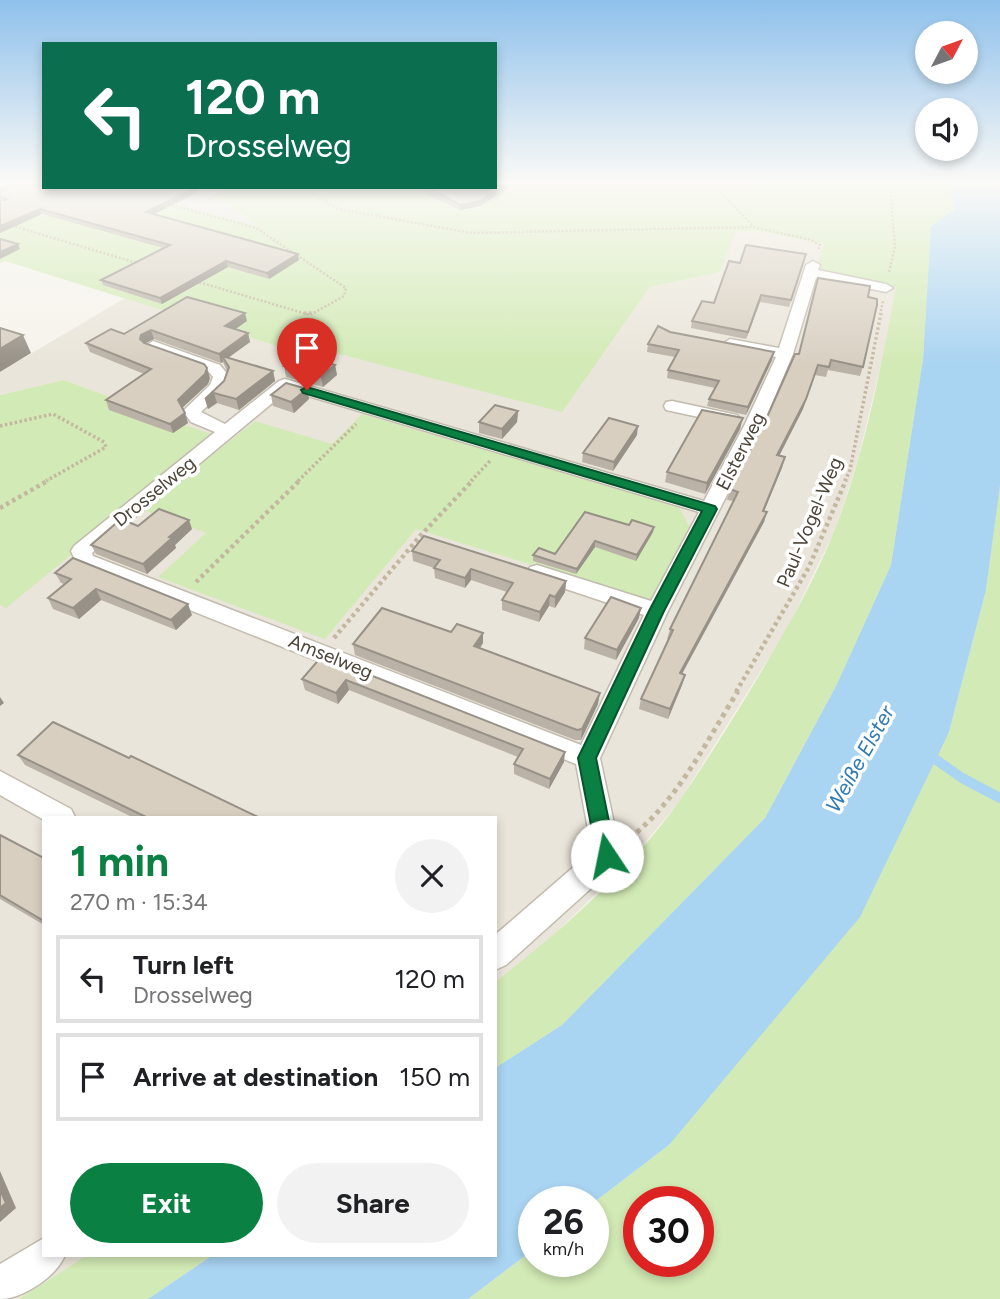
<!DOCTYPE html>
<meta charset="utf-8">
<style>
:root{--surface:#fff;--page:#f2f2f2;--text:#202124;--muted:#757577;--line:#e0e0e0;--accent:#0b8043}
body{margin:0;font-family:Figtree,sans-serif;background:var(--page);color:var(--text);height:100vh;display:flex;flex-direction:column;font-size:26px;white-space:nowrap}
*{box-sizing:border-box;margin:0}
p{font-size:23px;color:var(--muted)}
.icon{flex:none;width:38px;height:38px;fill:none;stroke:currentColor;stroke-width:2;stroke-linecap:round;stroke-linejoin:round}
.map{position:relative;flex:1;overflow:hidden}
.drawer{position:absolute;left:42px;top:816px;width:455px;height:441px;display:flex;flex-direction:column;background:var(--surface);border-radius:0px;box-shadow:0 4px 10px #0003}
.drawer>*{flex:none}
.hud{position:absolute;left:42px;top:42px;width:455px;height:147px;border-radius:0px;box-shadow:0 4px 10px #0003;background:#0b6e4f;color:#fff;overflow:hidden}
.needle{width:46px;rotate:49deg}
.controls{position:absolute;left:915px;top:21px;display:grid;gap:14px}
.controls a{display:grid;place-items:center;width:63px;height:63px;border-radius:50%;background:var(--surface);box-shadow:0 4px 10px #0003;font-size:35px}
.speed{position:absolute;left:518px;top:1186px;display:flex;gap:14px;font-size:35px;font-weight:700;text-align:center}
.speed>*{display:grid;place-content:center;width:91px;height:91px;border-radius:50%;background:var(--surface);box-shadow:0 4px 10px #0003;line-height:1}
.speed small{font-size:18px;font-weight:400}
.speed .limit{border:10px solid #d22;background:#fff;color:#111}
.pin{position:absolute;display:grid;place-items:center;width:60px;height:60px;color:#fff;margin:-72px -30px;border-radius:50% 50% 50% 0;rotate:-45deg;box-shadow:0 0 7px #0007}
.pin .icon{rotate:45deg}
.me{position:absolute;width:77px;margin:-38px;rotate:349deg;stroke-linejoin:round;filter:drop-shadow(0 0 5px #0008)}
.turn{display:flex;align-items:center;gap:24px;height:147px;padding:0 28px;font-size:32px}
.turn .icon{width:91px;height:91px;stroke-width:2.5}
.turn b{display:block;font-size:49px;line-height:60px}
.round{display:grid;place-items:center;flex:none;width:74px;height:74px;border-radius:37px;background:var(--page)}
.summary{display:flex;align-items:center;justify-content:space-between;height:119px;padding:0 28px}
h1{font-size:42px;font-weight:700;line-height:52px;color:var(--accent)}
.primary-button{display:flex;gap:14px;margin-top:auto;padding:14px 28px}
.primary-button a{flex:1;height:80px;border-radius:42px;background:var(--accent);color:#fff;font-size:28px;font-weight:700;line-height:80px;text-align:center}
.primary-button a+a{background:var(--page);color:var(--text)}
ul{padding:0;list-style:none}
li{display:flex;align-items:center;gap:21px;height:88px;margin:0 14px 10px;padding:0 14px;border:4px solid var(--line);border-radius:0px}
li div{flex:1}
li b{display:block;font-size:26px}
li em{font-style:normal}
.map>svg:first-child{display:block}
.residential{fill:#eae5da}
.green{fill:#d2eab5;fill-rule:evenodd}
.parking{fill:#e5e3e0}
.water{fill:#a9d4f2}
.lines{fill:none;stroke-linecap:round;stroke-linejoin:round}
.stream{stroke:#a9d4f2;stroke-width:10}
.street-casing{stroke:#c2bbae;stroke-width:3}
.path-far3{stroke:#c4b79f;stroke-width:2.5;stroke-dasharray:2 2;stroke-linecap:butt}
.path-far2{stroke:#c4b79f;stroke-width:3.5;stroke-dasharray:2.5 2.5;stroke-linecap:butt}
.path-far1{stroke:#c4b79f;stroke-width:4.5;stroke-dasharray:3.5 3.5;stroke-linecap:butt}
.path{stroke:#c4b79f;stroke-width:5;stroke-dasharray:4.5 4.5;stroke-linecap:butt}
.street{fill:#fff;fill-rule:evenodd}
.wall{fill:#bab2a6}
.shaded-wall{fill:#979187}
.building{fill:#d8cfc1;stroke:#979187;stroke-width:2}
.route{fill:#0b8043;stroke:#07532c;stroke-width:2}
.labels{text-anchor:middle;stroke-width:7;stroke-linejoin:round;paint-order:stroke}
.street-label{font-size:19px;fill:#4b4439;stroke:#fff}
.water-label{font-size:21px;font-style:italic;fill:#2e7ab2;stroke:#fff}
</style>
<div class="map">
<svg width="1000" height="1299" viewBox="0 0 1000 1299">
<rect width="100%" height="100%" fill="#f6f3ec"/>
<!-- residential -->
<path class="residential" d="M757 231 824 244 818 268 897 287 884 352 857 463 835 530 787 629 679 802 629 862 545 943 495 982V817H44V1255H87L19 1299H0V605L6 607 215 436 64 380 0 395V372L125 298 280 347 289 341 562 411 650 287 720 272 735 232Z"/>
<!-- green -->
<g class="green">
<path d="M0 183H44V187H106L224 201 209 198 233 187H495V183H947L955 209 931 226 923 359 891 565 836 686 765 818 562 1025 495 1068V982C562 930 630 871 680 800 707 761 732 720 757 679 785 631 815 581 835 529 865 452 881 368 896 287L817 268 824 244 757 231 736 232 720 272 650 287 562 412 289 341 280 347 5 261 0 263Z"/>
<path d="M64 380 216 436 6 608 0 605V395Z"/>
<path d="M362 414 679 507 690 528 651 602 416 529 325 639 158 577 206 533 143 510 255 421 332 444Z"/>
<path d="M1000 482V1299H468L534 1249V1262H593V1203L669 1145 949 732 986 590ZM639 1202H698V1262H639Z"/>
<path d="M87 1255H213L148 1299H19Z"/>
</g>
<!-- parking -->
<path class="parking" d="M118 189 224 201 260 227Z"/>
<!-- water -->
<path class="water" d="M947 183H995L1000 191V485L986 590 949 732 860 917 669 1145 593 1203 534 1202V1249L468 1299H148L213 1255H495V1068L562 1025 765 818 836 686 891 565 923 359 931 226 955 209Z"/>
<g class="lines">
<!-- stream -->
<path class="stream" d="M928 754 962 778 1000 798"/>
<!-- street casing -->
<g class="street-casing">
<g id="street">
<path d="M813 261 820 265 818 270 886 284 893 288 886 292 816 278 793 354 763 424 668 611 600 758 621 856 617 865 506 965 495 970V935L592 851 576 764 77 565 71 551 74 546 215 432 191 422 183 411 210 385 213 377 208 371 148 349 145 346 153 341 220 365 229 376 224 390 201 412 225 424 279 381 285 379 704 501 745 424 776 357 730 349 722 344 730 339 779 348 806 265ZM288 390 699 512 651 601 537 565 530 567 527 572 530 577 644 615 581 745 93 556 92 553Z"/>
<path d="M672 401 737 415 740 419 731 424 666 410 664 406 666 402Z"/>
<path d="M0 771 71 809 75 817H44V820L0 795Z"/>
<path d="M44 1238V1255H65C57 1276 23 1299 0 1299V1264Z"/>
</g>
</g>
<!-- path-far3 -->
<g class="path-far3">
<path d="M712 183 754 227 811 240 820 245 818 251"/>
<path d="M302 187 338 209 471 233 754 227"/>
<path d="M168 204 256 228 346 288 344 296 310 315 195 281"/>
<path d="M0 222 140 264"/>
<path d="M889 272 895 247 890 183"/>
<path d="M880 315 883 301"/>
</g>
<!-- path-far2 -->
<g class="path-far2">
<path d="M304 313H313"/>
<path d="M0 426 53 414 104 442 106 447 46 481"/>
<path d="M298 481 356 424"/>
<path d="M471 481 490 461"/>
<path d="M845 481 850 470 881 313"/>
</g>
<!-- path-far1 -->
<g class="path-far1">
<path d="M0 508 49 480"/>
<path d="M196 582 300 480"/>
<path d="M334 638 421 535 473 480"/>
<path d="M736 692 809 567 846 480"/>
</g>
<!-- path -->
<path class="path" d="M630 838C678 800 706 742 738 691"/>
<!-- street -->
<use href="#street" class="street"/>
</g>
<!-- wall -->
<g class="wall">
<path d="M418 187H510L480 206 460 210 428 195Z"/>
<path d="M0 190 198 192 154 214 299 260 269 279 228 267 162 304 103 285 101 280 163 248 42 214 0 233Z"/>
<path d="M806 254 789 307 760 302 746 339 691 328 692 321 714 303 740 263Z"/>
<path d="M187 297 247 321 235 329 248 333 250 342 228 358 273 371 275 381 239 410 217 403 208 409 205 399 224 381 227 371 223 362 221 363 154 339 145 343 210 378 208 384 182 408 188 423 173 433 109 410 106 400 144 374 90 352 86 343 124 334Z"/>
<path d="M868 297 863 367 860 376 828 370 826 377 815 375 803 409 779 456 785 457 764 511 767 512 764 522 682 674 685 675 682 685 668 719 639 709 641 699 668 639H667L670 629 733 501 727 500 730 489 799 354Z"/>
<path d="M670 332 772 360 746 415 707 406 709 399 715 388 667 378 668 370 675 357 647 352 648 344Z"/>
<path d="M335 365 337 375 323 387 286 377 284 366Z"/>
<path d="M271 395 309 399 294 413 273 406Z"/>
<path d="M518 411 517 422 502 439 479 433V422Z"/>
<path d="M740 429 705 494 665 482 667 472Z"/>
<path d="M637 435 613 471 582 462 583 453Z"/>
<path d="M629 525 654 527 653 532 636 561 595 547 576 574 533 561V555L555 554Z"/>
<path d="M138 526 192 529 175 545 176 548 147 574 96 554 91 545Z"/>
<path d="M412 551 566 581 565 592 555 608 549 606 539 622 502 610V600L507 592 471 580 465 588 435 578 434 568 413 561Z"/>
<path d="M55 573 192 615 176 630 101 600 79 619 53 609 48 598 64 584 61 583Z"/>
<path d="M639 618 616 660 584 649 585 638Z"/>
<path d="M483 643 480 648 598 704 581 740H575L355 655 353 644Z"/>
<path d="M322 656 564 762 549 789 514 774V764L518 757 349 690 338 704 305 690 302 679Z"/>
<path d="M18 755 129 758 258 817H132L25 765Z"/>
<path d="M0 835 44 858V925L0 899Z"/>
</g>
<!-- shaded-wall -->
<g class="shaded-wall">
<path d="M508 183H510V187L480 206 460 210V205Z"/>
<path d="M197 187 198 192 148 217 146 212Z"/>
<path d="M40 209 42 214 0 233V226Z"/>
<path d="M18 244 20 249 0 259V252Z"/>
<path d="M298 254 299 260 269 279 267 273Z"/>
<path d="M226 261 228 267 162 304 160 298Z"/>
<path d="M761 295 760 302 746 339 748 332Z"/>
<path d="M245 313 247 321 227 335 225 326Z"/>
<path d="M151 330 154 339 144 344 140 339 141 335Z"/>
<path d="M248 333 250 342 225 360 222 356 223 362 221 363 219 354Z"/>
<path d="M23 335 31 353 0 372V349Z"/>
<path d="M774 352 772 360 746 415 748 407Z"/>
<path d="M335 365 337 375 323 387 321 377Z"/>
<path d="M818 365 803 409 774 466 777 455Z"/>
<path d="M207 368 210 378 208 384 181 409 178 400Z"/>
<path d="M273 371 275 381 239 410 236 399Z"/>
<path d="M307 389 309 399 294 413 291 402Z"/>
<path d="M214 393 217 403 208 409 205 399Z"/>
<path d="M518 411 517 422 502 439V429Z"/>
<path d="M185 413 188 423 173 433 170 424Z"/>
<path d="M743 418 740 429 705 494 707 483Z"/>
<path d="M638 426 637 435 613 471 614 462Z"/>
<path d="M785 457 782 468 760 521 763 511Z"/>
<path d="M767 512 764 522 677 683 680 673Z"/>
<path d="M189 520 192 529 175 545 176 548 147 574 143 564 169 537Z"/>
<path d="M654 527 653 532 636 561 637 555Z"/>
<path d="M595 541V547L576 574 577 569Z"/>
<path d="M471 569V580L465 588V578Z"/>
<path d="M566 581 565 592 555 608V597Z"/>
<path d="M96 589 101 600 79 619 73 608Z"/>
<path d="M550 595 549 606 539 622 540 612Z"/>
<path d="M188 604 192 615 176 630 171 620Z"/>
<path d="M641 608 639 618 616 660 617 650Z"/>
<path d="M483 633V643L474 656V646Z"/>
<path d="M685 675 682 685 668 719 670 709Z"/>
<path d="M346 680 349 690 338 704 336 693Z"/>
<path d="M600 693 598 704 581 740 582 729Z"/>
<path d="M0 697 4 703 0 706Z"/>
<path d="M565 752 564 762 549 789 550 779Z"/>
<path d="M0 1171 16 1208 0 1222Z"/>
</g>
<!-- building -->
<g class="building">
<path d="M17 183H44V187H197L146 212 298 254 267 273 226 261 160 298 101 280 170 245 40 209 0 226V201L7 199 0 197V190Z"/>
<path d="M495 183H508L480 201 460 205 426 187H495Z"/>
<path d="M0 239 18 244 0 252Z"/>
<path d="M746 245 806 254 791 300 761 295 748 332 692 321 702 301 714 303 729 261 740 263Z"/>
<path d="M818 278 870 286 868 297 877 299V305L863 367 831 360 829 367 818 365 806 399 777 455 785 457 763 511 767 512 680 673 685 675 670 709 641 699 673 630 670 629 738 492 730 489 768 415 795 354H799Z"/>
<path d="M187 297 245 313 225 326 248 333 219 354 151 330 141 335 140 339 144 343 204 364 207 368 205 374 178 400 185 413 170 424 106 400 151 369 86 343 111 329 124 334Z"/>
<path d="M658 326 670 332 774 352 748 407 709 399 719 381 668 370 679 350 648 344Z"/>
<path d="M0 328 23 335 0 349Z"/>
<path d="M298 355 335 365 321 377 284 366Z"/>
<path d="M222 356 273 371 236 399 214 393 205 399 224 381 229 367Z"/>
<path d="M286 383 307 389 291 402 271 395Z"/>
<path d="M495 405 518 411 502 429 479 422Z"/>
<path d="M702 410 743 418 707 483 667 472Z"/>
<path d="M609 418 638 426 614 462 583 453Z"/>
<path d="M159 509 189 520 169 537 172 538 143 564 91 545 121 519 138 526Z"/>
<path d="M585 512 629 525 632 520 654 527 637 555 595 541 577 569 533 555 539 548 555 554Z"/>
<path d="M424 536 566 581 555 597 550 595 540 612 502 600 513 583 471 569 465 578 434 568 440 560 412 551Z"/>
<path d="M73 558 188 604 171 620 96 589 73 608 48 598 71 579 55 573Z"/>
<path d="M611 597 641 608 617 650 585 638Z"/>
<path d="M382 608 451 632 457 624 483 633 474 646 600 693 582 729 577 730 353 644Z"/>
<path d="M322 656 565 752 550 779 514 764 523 749 346 680 336 693 302 679Z"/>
<path d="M53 722 129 758 131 756 258 817H146L18 755Z"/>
<path d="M0 835 44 858V921L0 895Z"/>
<path d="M0 1190 6 1203 0 1208Z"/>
</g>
<!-- sky -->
<linearGradient id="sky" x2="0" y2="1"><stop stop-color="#8fc1ec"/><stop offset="0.5" stop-color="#fbfaf6"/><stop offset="1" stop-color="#fbfaf6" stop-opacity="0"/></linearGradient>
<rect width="1000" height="365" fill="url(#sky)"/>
<!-- route -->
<path class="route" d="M307 387 715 506 717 509 664 611 596 758 616 856 614 862 607 865 600 862 597 856 578 758 649 611 702 511 303 393 301 390Z"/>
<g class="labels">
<!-- street labels -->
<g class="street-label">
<text transform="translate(740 451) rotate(-63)" y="7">Elsterweg</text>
<text transform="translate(154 491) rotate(-39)" y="7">Drosselweg</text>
<text transform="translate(809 522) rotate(-67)" y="7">Paul-Vogel-Weg</text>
<text transform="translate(331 656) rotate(22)" y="7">Amselweg</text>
</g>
<!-- water labels -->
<g class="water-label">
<text transform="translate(860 759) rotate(-61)" y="7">Weiße Elster</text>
</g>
</g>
</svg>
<div class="controls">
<a><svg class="needle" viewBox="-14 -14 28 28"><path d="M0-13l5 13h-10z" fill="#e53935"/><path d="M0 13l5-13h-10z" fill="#757577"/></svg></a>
<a><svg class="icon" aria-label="sound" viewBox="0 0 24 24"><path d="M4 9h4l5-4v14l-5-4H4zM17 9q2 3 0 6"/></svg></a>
</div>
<div class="speed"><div>26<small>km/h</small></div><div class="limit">30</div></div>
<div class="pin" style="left:307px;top:390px;background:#d93025"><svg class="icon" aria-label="arrive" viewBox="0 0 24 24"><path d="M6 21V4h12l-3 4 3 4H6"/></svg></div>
<svg class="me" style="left:607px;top:856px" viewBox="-20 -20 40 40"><circle r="19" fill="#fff"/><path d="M0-13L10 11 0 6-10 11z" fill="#0b8043"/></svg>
<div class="hud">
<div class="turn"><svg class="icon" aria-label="left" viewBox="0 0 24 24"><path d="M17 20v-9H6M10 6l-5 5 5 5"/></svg><div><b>120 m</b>Drosselweg</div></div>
</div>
<section class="drawer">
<div class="summary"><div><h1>1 min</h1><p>270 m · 15:34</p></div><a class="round"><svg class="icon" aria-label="close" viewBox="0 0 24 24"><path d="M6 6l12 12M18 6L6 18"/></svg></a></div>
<ul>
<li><svg class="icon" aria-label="left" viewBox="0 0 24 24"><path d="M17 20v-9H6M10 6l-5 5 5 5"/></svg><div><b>Turn left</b><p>Drosselweg</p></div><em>120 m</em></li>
<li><svg class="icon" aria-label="arrive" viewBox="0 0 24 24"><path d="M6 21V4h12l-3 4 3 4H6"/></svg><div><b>Arrive at destination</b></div><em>150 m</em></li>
</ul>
<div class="primary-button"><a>Exit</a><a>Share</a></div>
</section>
</div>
